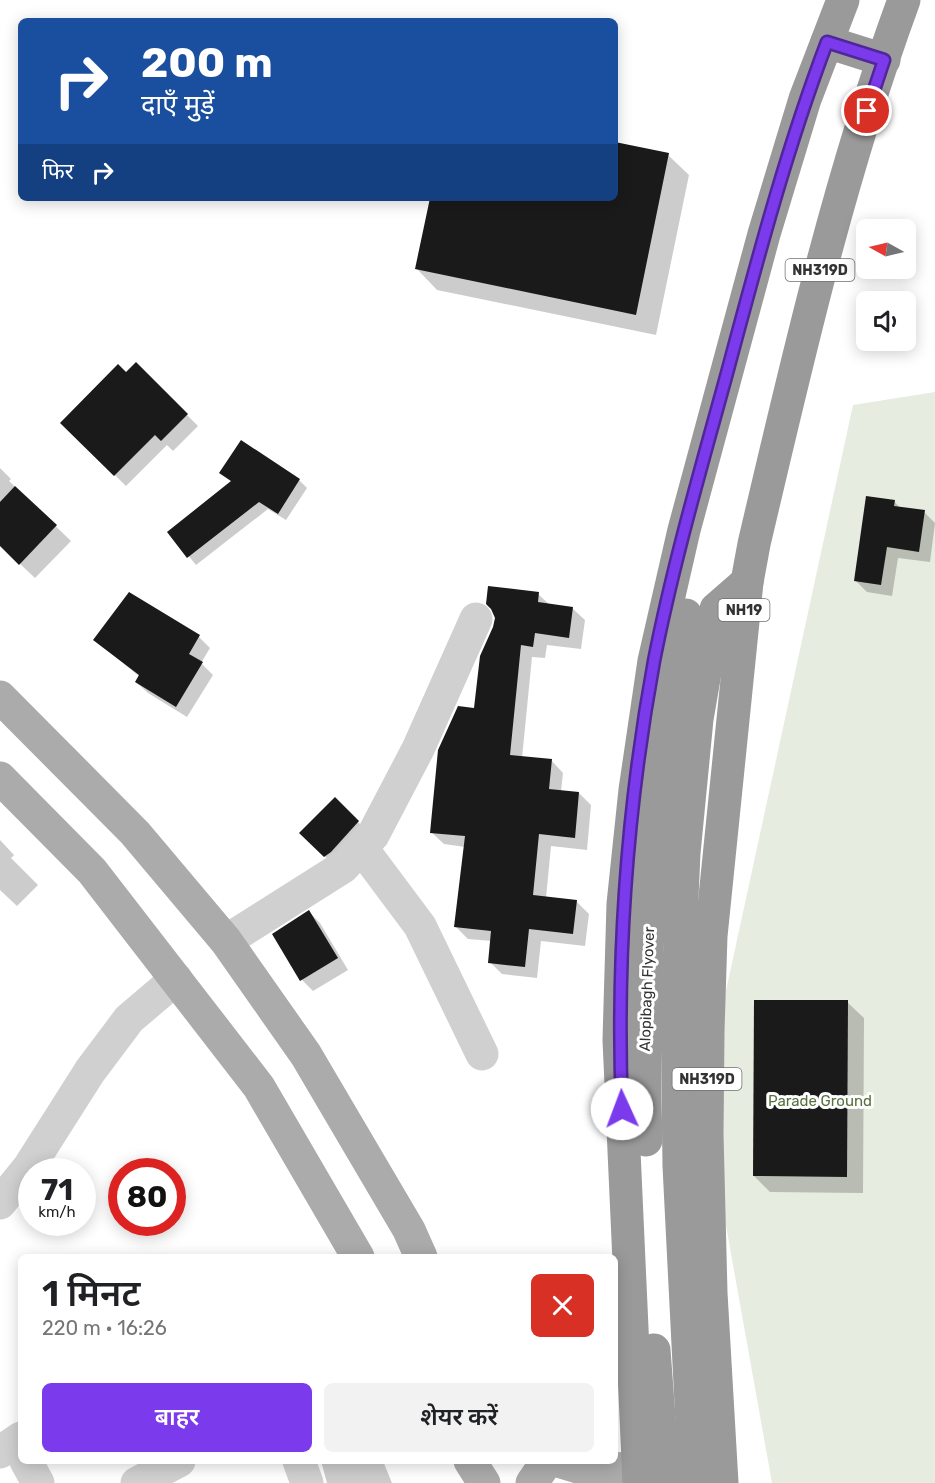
<!DOCTYPE html>
<html lang="hi">
<meta charset="utf-8">
<style>
:root{--surface:#fff;--page:#f2f2f2;--text:#202124;--muted:#757577;--accent:#7c3aed}
body{margin:0;font-family:Rubik,"Noto Sans Devanagari",sans-serif;background:var(--page);color:var(--text);height:100vh;display:flex;flex-direction:column;font-size:22px;white-space:nowrap}
*{box-sizing:border-box;margin:0}
p{font-size:20px;color:var(--muted)}
.icon{flex:none;width:33px;height:33px;fill:none;stroke:currentColor;stroke-width:2;stroke-linecap:round;stroke-linejoin:round}
.map{position:relative;flex:1;overflow:hidden}
.sheet{position:absolute;left:18px;top:1254px;width:600px;height:210px;display:flex;flex-direction:column;background:var(--surface);border-radius:9px;box-shadow:0 3px 15px #0003}
.sheet>*{flex:none}
.guide{position:absolute;left:18px;top:18px;width:600px;height:183px;border-radius:9px;box-shadow:0 3px 15px #0003;background:#1a4fa0;color:#fff;overflow:hidden}
.needle{width:39px;rotate:278deg}
.controls{position:absolute;left:856px;top:219px;display:grid;gap:12px}
.controls a{display:grid;place-items:center;width:60px;height:60px;border-radius:9px;background:var(--surface);box-shadow:0 3px 15px #0003;font-size:30px}
.speed{position:absolute;left:18px;top:1158px;display:flex;gap:12px;font-size:30px;font-weight:700;text-align:center}
.speed>*{display:grid;place-content:center;width:78px;height:78px;border-radius:50%;background:var(--surface);box-shadow:0 3px 15px #0003;line-height:1}
.speed small{font-size:15px;font-weight:400}
.speed .limit{border:9px solid #d22;background:#fff;color:#111}
.pin{position:absolute;display:grid;place-items:center;width:51px;height:51px;color:#fff;margin:-26px;border:3px solid #fff;border-radius:50%;box-shadow:0 2px 6px #0007}
.me{position:absolute;width:66px;margin:-33px;rotate:358deg;stroke-linejoin:round;filter:drop-shadow(0 0 4px #0008)}
.turn{display:flex;align-items:center;gap:21px;height:126px;padding:0 24px;font-size:27px}
.turn .icon{width:78px;height:78px;stroke-width:2.5}
.turn b{display:block;font-size:42px;line-height:51px}
.then{display:flex;align-items:center;height:57px;padding:0 24px;background:#0003;gap:12px;font-size:22px}
.round{display:grid;place-items:center;flex:none;width:63px;height:63px;border-radius:9px;background:var(--page)}
.summary{display:flex;align-items:center;justify-content:space-between;height:102px;padding:0 24px}
h1{font-size:36px;font-weight:600;line-height:45px}
.cta{display:flex;gap:12px;margin-top:auto;padding:12px 24px}
.cta a{flex:1;height:69px;border-radius:9px;background:var(--accent);color:#fff;font-size:24px;font-weight:600;line-height:69px;text-align:center}
.cta a+a{background:var(--page);color:var(--text)}
.map>svg:first-child{display:block}
.park{fill:#e6ecdf}
.shadow{fill:#0003}
.building{fill:#1a1a1a}
.lines{fill:none;stroke-linecap:round;stroke-linejoin:round}
.minor{stroke:#d0d0d0;stroke-width:33}
.major{stroke:#ababab;stroke-width:33}
.highway{stroke:#9a9a9a;stroke-width:33}
.route-casing{stroke:#51269a;stroke-width:15}
.route{stroke:#7c3aed;stroke-width:10}
.labels{text-anchor:middle;stroke-width:6;stroke-linejoin:round;paint-order:stroke}
.shield{fill:#fff;stroke:#707070;stroke-width:1.5}
.shield-label{font-size:14px;font-weight:bold;fill:#333}
.street-label{font-size:15px;fill:#333;stroke:#fff}
.park-label{font-size:15px;fill:#56703f;stroke:#fff}
</style>
<div class="map">
<svg width="935" height="1483" viewBox="0 0 935 1483">
<rect width="100%" height="100%" fill="#fff"/>
<!-- park -->
<path class="park" d="M935 392V1483H772L703 1097 853 405Z"/>
<!-- shadow -->
<g class="shadow">
<path d="M615 144 668 155 689 175 656 335 437 290 417 269 431 198H615Z"/>
<path d="M136 364 198 426 173 451 167 445 126 486 62 423 126 374Z"/>
<path d="M0 468 11 479 9 481 71 541 35 578 0 545Z"/>
<path d="M221 472 299 480 307 488 286 520 268 509 196 565 169 532 232 482Z"/>
<path d="M894 501 901 509 924 512 935 523 930 562 898 558 892 596 867 592 856 581Z"/>
<path d="M538 594 550 605 572 608 585 620 581 649 547 645 545 658 532 657 522 758 551 760 563 773 561 791 579 793 591 805 587 850 551 846 546 898 576 901 589 914 585 946 541 941 537 978 502 974 490 962 492 941 468 939 455 926 465 847 444 844 431 832 476 709Z"/>
<path d="M199 637 210 648 201 663 213 675 187 717 148 693 136 682 140 677 95 640Z"/>
<path d="M335 799 369 833 336 867 301 833Z"/>
<path d="M0 840 14 855 11 858 38 885 17 906 0 890Z"/>
<path d="M309 912 320 923 348 970 313 991 302 980 274 935Z"/>
<path d="M847 1002 864 1018 863 1193 770 1192 754 1176Z"/>
<path d="M321 1461H383L392 1483H327Z"/>
</g>
<!-- building -->
<g class="building">
<path d="M615 142 669 153 636 315 415 269 430 198H615Z"/>
<path d="M136 362 188 414 161 441 155 435 114 476 60 423 118 364 126 372Z"/>
<path d="M241 440 300 479 278 514 259 502 187 558 167 532 231 481 219 473Z"/>
<path d="M15 486 57 525 19 565 0 546V502Z"/>
<path d="M866 496 895 500 894 506 925 510 919 552 887 547 881 585 854 581Z"/>
<path d="M488 586 539 592 538 602 573 607 569 638 535 633 533 647 521 645 510 755 552 759 549 789 579 792 575 838 539 834 533 895 577 900 573 934 529 929 525 967 488 963 491 931 454 927 465 836 430 833 438 750 458 706 474 708 480 656 493 627 495 618 491 609 486 604Z"/>
<path d="M129 592 200 635 189 654 203 662 176 707 135 682 139 675 93 640Z"/>
<path d="M335 797 359 821 331 852 324 857 299 833Z"/>
<path d="M309 910 338 958 300 981 272 934Z"/>
<path d="M754 1000H848L847 1177 753 1176Z"/>
</g>
<g class="lines">
<!-- minor -->
<g class="minor">
<path d="M361 847 420 926 482 1054"/>
<path d="M226 941 343 867 373 835 418 749 476 619"/>
<path d="M0 1203 29 1167 90 1071 129 1019 176 979"/>
<path d="M0 1452 21 1438"/>
<path d="M26 1461 38 1483"/>
<path d="M299 1461 307 1483"/>
<path d="M137 1483 179 1461"/>
</g>
<!-- major -->
<g class="major">
<path d="M0 697 135 833 226 941 306 1055 409 1230 421 1257"/>
<path d="M0 778 92 871 259 1087 358 1257"/>
<path d="M470 1461 484 1483"/>
<path d="M558 1461 581 1468 638 1469"/>
<path d="M532 1483 547 1461"/>
</g>
<!-- highway -->
<g class="highway">
<path d="M827 42 884 60"/>
<path d="M646 1140C641 1001 649 860 668 722 673 687 680 651 686 615"/>
<path d="M654 1350 664 1483"/>
<path d="M639 1483 619 1040 623 904 635 790 654 661 684 530 764 234 805 99 843 0"/>
<path d="M695 1483 679 1166 677 1010 684 853 697 719 716 609 747 582"/>
<path d="M722 1483 711 1293 707 1134 708 1031 711 936 747 582 754 544C797 361 839 177 904 0"/>
</g>
</g>
<g class="lines">
<!-- route casing -->
<g class="route-casing">
<path id="route" d="M622 1109C616 959 627 808 654 661 673 564 701 468 727 373 757 261 786 150 827 42L884 60 867 111"/>
</g>
<!-- route -->
<use href="#route" class="route"/>
</g>
<g class="labels">
<!-- shield labels -->
<g class="shield">
<rect x="785.5" y="259" width="69" height="22" rx="4.5"/>
<rect x="718.5" y="599" width="51" height="22" rx="4.5"/>
<rect x="672.5" y="1068" width="69" height="22" rx="4.5"/>
</g>
<g class="shield-label">
<text x="820" y="275">NH319D</text>
<text x="744" y="615">NH19</text>
<text x="707" y="1084">NH319D</text>
</g>
<!-- street labels -->
<g class="street-label">
<text transform="translate(647 989) rotate(-88)" y="5">Alopibagh Flyover</text>
</g>
<!-- park labels -->
<g class="park-label">
<text x="820" y="1106">Parade Ground</text>
</g>
</g>
</svg>
<div class="controls">
<a><svg class="needle" viewBox="-14 -14 28 28"><path d="M0-13l5 13h-10z" fill="#e53935"/><path d="M0 13l5-13h-10z" fill="#757577"/></svg></a>
<a><svg class="icon" aria-label="sound" viewBox="0 0 24 24"><path d="M4 9h4l5-4v14l-5-4H4zM17 9q2 3 0 6"/></svg></a>
</div>
<div class="speed"><div>71<small>km/h</small></div><div class="limit">80</div></div>
<div class="pin" style="left:867px;top:111px;background:#d93025"><svg class="icon" aria-label="arrive" viewBox="0 0 24 24"><path d="M6 21V4h12l-3 4 3 4H6"/></svg></div>
<svg class="me" style="left:622px;top:1109px" viewBox="-20 -20 40 40"><circle r="19" fill="#fff"/><path d="M0-13L10 11 0 6-10 11z" fill="#7c3aed"/></svg>
<div class="guide">
<div class="turn"><svg class="icon" aria-label="right" viewBox="0 0 24 24"><path d="M7 20v-9h11M14 6l5 5-5 5"/></svg><div><b>200 m</b>दाएँ मुड़ें</div></div>
<div class="then">फिर<svg class="icon" aria-label="right" viewBox="0 0 24 24"><path d="M7 20v-9h11M14 6l5 5-5 5"/></svg></div>
</div>
<section class="sheet">
<div class="summary"><div><h1>1 मिनट</h1><p>220 m · 16:26</p></div><a class="round" style="background:#d93025;color:#fff"><svg class="icon" aria-label="close" viewBox="0 0 24 24"><path d="M6 6l12 12M18 6L6 18"/></svg></a></div>
<div class="cta"><a>बाहर</a><a>शेयर करें</a></div>
</section>
</div>
